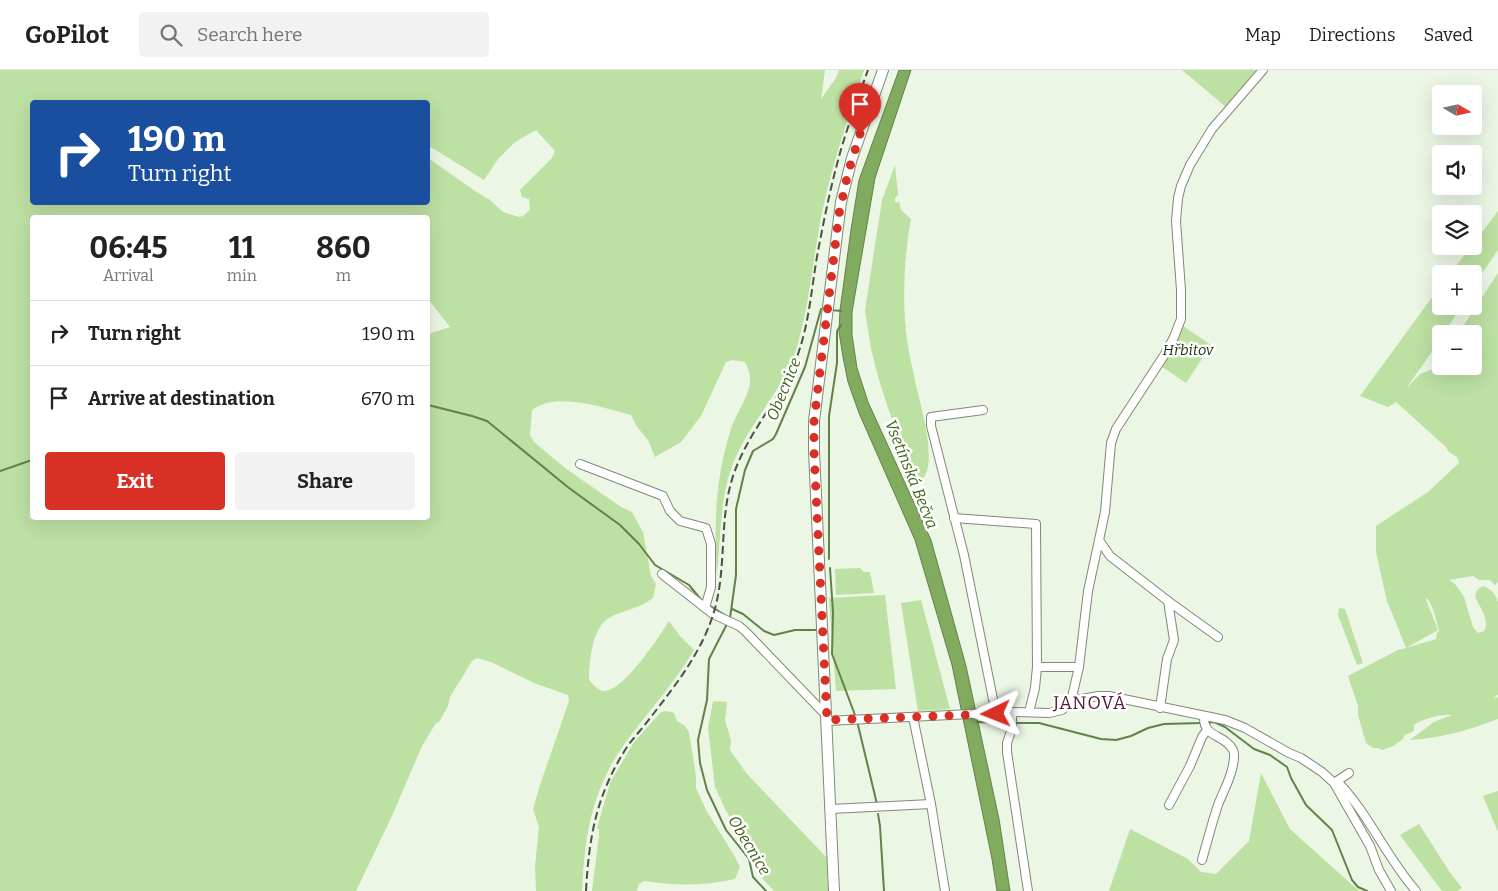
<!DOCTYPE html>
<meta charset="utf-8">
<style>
:root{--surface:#fff;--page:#f2f2f2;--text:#222;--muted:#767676;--line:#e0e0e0;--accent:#d93025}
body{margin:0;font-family:Bitter,serif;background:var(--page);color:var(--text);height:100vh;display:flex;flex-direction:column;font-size:19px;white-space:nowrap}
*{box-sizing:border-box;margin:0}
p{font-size:16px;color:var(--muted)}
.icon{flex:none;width:28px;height:28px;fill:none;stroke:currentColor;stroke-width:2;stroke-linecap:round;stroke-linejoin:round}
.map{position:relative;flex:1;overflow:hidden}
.side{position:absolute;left:30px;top:145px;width:400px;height:305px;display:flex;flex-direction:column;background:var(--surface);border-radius:5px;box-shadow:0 5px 20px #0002}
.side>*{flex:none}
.top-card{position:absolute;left:30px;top:30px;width:400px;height:105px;border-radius:5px;box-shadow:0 5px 20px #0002;background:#1a4fa0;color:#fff;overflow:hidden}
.needle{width:32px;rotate:99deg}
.buttons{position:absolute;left:1432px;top:15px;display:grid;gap:10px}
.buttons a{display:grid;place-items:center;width:50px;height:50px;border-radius:5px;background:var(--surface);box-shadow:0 5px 20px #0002;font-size:25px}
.pin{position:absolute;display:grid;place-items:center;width:42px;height:42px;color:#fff;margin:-51px -21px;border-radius:50% 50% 50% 0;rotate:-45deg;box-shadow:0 0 5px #0007}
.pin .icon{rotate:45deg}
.me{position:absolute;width:55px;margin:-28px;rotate:268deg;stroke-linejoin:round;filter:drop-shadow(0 0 4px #0008)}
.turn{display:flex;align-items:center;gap:18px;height:105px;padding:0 15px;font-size:22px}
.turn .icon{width:65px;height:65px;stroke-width:2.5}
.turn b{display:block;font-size:35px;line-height:42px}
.eta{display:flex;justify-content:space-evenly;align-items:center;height:85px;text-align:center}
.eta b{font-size:30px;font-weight:700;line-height:35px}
.action{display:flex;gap:10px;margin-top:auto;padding:10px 15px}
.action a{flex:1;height:58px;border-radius:5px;background:var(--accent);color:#fff;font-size:20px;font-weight:700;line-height:58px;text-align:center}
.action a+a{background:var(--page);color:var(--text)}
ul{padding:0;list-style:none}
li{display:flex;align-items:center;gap:15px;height:65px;padding:0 15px;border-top:1px solid var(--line)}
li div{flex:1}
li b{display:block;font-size:19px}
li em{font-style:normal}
header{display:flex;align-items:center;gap:30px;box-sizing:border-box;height:70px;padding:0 25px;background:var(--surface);border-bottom:1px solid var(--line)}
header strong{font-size:24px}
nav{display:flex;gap:28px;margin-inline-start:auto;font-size:18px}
.search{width:350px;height:45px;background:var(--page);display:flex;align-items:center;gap:12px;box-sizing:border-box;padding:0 18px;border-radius:5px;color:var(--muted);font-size:19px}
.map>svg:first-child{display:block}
.green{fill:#bde0a3;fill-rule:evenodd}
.water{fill:#81ab5f;stroke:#63824a}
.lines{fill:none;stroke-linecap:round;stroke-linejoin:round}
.stream{stroke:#63824a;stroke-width:2}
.minor-casing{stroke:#808979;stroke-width:10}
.major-casing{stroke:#808979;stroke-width:12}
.minor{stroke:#fff;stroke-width:8}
.major{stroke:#fff;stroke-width:10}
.rail{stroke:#4b5147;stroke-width:2;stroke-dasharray:8 4;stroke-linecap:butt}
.route{stroke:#d93025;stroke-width:9;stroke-dasharray:0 16.2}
.labels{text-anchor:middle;stroke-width:5;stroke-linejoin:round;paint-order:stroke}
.park-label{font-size:15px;font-style:italic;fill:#1f3010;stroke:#fff}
.water-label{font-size:16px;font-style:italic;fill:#3e6415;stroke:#fff}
.quarter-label{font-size:18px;letter-spacing:1px;fill:#55173b;stroke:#fff}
</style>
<header>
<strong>GoPilot</strong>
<div class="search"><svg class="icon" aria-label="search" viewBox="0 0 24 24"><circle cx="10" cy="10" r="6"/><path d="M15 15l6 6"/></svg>Search here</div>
<nav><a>Map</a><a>Directions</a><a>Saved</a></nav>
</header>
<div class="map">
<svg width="1498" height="821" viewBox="0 0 1498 821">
<rect width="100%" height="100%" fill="#ebf6e4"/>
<!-- green -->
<g class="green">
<path d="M0 0H825L821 29 836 8 839 0H864C849 46 833 91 823 138 813 185 810 234 796 280 783 320 751 351 735 389 719 426 721 466 717 505 714 451 715 408 732 356 740 334 759 316 745 292L733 290 726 292 701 346 681 372 655 387 648 370 637 357 631 345C603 338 557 321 532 340L530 365 534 372 565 398 621 437 632 442 643 462 651 506 656 514 653 528C648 531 644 534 639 536 628 541 615 543 606 550 592 561 589 594 589 610 593 614 598 621 604 621 624 621 658 568 669 551L680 566 694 580C675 612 650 640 628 669 592 718 585 762 582 821H536L535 797 539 757 533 739 540 715 569 631 568 625 534 613 491 592 477 588 472 591 450 627 448 636 439 652 436 653 422 676 391 748 356 821H0ZM32 32H428V76L434 79 484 110 498 89 515 72 536 60 555 81 552 88 520 120 522 127 529 129 530 140 523 146 519 147 503 142 490 130 475 121 428 88V132H32ZM32 148H428V229L450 257 428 264V448H32Z"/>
<path d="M1182 0H1261L1226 37Z"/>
<path d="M895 95 898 125 895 128V131L897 133 899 131 901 140 911 149C904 187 902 232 907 270 909 285 913 300 916 315 920 333 942 405 917 412L889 341 879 310 871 279 865 240 882 130Z"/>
<path d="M1498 141V180L1474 215V204H1450L1471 176H1474V173Z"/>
<path d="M1498 203V512L1495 515 1490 510H1479L1473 506 1449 510 1456 515 1464 527 1473 557 1478 563 1484 561C1490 550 1480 537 1475 527L1477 520 1483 516C1492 520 1495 523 1498 532V625L1494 626 1498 628V649C1469 660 1441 668 1410 670L1434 652 1452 645C1442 644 1422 649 1414 655V660L1412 662 1405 665 1402 670 1393 676 1382 680 1378 678H1373L1366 673 1358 645V636L1348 606 1398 580 1406 578 1387 531 1376 482V456L1428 422 1459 393 1457 387 1448 381 1446 377 1396 332 1388 337 1360 326 1441 215V236H1461L1444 264H1441V269L1407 317 1420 304 1433 299 1441 288V296H1474V264H1458ZM1427 528C1434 538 1436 549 1439 561L1437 563 1436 569 1406 578 1438 560 1426 530Z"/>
<path d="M1183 256 1211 275 1186 313 1161 296Z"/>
<path d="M860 498 864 502H870L874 523 836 525 835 499Z"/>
<path d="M885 525 896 619 836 621 829 528Z"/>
<path d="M921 530 950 639 918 641 901 533Z"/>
<path d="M1339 538 1345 539 1363 593 1357 595 1338 545Z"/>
<path d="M713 631 727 632 725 650 731 670 730 680 747 704 827 788 828 821H774L761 807 746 770 739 762 726 741 715 717 708 658Z"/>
<path d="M666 641 674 643 677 651 684 655 689 662 696 706V718L706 740 734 785 740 797 735 809C703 816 677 816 644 811L639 814 637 821H592L599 765V760L597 758 610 713 634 672 661 642Z"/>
<path d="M1261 703 1290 759 1350 813 1360 821H1109L1130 759 1188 789 1201 802 1216 804 1249 771Z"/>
<path d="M1498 721V762L1483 726Z"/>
<path d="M1419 754 1449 801 1462 818 1457 821H1442L1400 765Z"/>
</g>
<!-- water -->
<path class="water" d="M899 0H911L875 108 852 242V265L857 298 868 332 931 470 966 596 999 749 1010 821H997L992 789 952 595 915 470 859 343 848 312 843 287 839 262 840 240 851 160 859 110Z"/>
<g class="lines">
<!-- stream -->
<g class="stream">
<path d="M831 240 841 241"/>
<path d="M428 335 472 346 487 351 569 418 620 455 639 474 655 495 689 515 703 532"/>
<path d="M0 401 32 390"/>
<path d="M829 489V346L837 293V261L841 255"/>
<path d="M830 498 833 542 832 584 855 645"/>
<path d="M707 534 725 545"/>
<path d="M732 539 743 544 764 561 774 565 795 560H816"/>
<path d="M730 548 736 505V439L745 400 753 381 773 369 776 364 805 297 821 239H824"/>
<path d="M728 552 709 589 707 630 698 670 700 693 707 720 726 760 749 789 753 807 766 821"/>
<path d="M857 651 877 734"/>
<path d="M977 652 1010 653"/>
<path d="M1014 653H1039L1101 669 1116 670 1131 666 1148 658 1164 654 1202 653"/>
<path d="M1207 653 1214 652 1225 657 1254 679 1270 685 1287 697 1291 708 1306 735 1332 760 1352 810 1358 817 1367 821"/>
<path d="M878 744 880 756 884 821"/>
</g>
<!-- minor casing -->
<g class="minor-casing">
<g id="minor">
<path d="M983 340 931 347V356L964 485 996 644"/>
<path d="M580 394 663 426 670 441 680 451 706 458 711 474V517L705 538"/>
<path d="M954 448 1036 454 1037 597 1035 618 1029 642"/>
<path d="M1099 470 1110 486 1168 531 1174 570 1167 589 1160 638"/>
<path d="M662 504 713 544 739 556 745 561 822 641 827 644"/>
<path d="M1168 531 1218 567"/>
<path d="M1037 597H1079"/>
<path d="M1071 631 1098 626H1109L1225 650 1245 658 1289 683 1301 688 1322 702 1334 713 1370 776 1379 800 1391 821"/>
<path d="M1012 642V658L1007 673V682L1028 821"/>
<path d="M913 647 931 734 945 821"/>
<path d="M827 651 1012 642 1049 643 1062 640 1071 631 1079 597 1088 521 1105 442 1111 373 1116 359 1165 284 1174 267 1181 249V220L1176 151 1178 128 1181 116 1190 95 1212 59 1263 0"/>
<path d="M1337 711C1369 744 1386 787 1416 821"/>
<path d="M1334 713 1349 703"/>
<path d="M1169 735 1190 696 1202 667 1207 660"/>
<path d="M831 739 931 734"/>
<path d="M1202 790C1207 772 1212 753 1218 735 1223 722 1231 708 1233 695 1234 690 1235 684 1233 680 1225 664 1203 668 1204 647"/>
</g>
</g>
<!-- major casing -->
<g class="major-casing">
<path id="major" d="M834 821 814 381V351L841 132 852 88 883 0"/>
</g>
<!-- minor -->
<use href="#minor" class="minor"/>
<!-- major -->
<use href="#major" class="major"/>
<!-- rail -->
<path class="rail" d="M586 821C589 765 597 722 629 674 637 664 646 654 654 643 678 612 701 582 713 545 727 502 719 456 731 413 744 365 781 330 798 284 811 247 812 208 820 171 826 139 833 107 842 76 850 50 859 25 868 0"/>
</g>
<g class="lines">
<!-- route -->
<path class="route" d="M860 64 848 103 839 144 814 351V381L827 650 996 644"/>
</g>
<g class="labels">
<!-- park labels -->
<g class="park-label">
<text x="1188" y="285">Hřbitov</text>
</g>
<!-- water labels -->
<g class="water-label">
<text transform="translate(783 319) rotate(-68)" y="6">Obecnice</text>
<text transform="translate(912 404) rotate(68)" y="6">Vsetínská Bečva</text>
<text transform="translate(750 775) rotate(59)" y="6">Obecnice</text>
</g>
<!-- quarter labels -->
<g class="quarter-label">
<text x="1090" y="639">JANOVÁ</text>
</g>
</g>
</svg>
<div class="buttons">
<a><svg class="needle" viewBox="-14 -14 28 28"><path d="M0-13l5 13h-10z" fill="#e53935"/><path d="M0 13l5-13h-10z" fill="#767676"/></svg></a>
<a><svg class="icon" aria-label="sound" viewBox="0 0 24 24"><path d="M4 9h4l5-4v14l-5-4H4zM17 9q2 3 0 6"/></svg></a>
<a><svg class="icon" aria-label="layers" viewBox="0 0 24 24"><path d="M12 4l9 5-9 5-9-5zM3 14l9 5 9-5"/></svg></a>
<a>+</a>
<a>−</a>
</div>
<div class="pin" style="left:860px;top:64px;background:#d93025"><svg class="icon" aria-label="arrive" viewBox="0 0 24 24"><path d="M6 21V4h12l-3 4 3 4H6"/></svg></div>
<svg class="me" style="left:996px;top:644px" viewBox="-20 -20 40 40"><path d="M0-17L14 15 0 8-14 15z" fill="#d93025" stroke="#fff" stroke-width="4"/></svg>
<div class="top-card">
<div class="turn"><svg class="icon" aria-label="right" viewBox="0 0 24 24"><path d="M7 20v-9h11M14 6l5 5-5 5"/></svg><div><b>190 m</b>Turn right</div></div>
</div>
<section class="side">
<div class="eta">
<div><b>06:45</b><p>Arrival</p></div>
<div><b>11</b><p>min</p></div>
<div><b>860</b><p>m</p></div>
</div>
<ul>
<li><svg class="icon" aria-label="right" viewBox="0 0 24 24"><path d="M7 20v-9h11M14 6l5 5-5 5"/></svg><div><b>Turn right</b></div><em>190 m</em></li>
<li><svg class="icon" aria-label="arrive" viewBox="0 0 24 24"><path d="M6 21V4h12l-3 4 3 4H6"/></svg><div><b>Arrive at destination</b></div><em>670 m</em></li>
</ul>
<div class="action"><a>Exit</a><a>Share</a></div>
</section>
</div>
